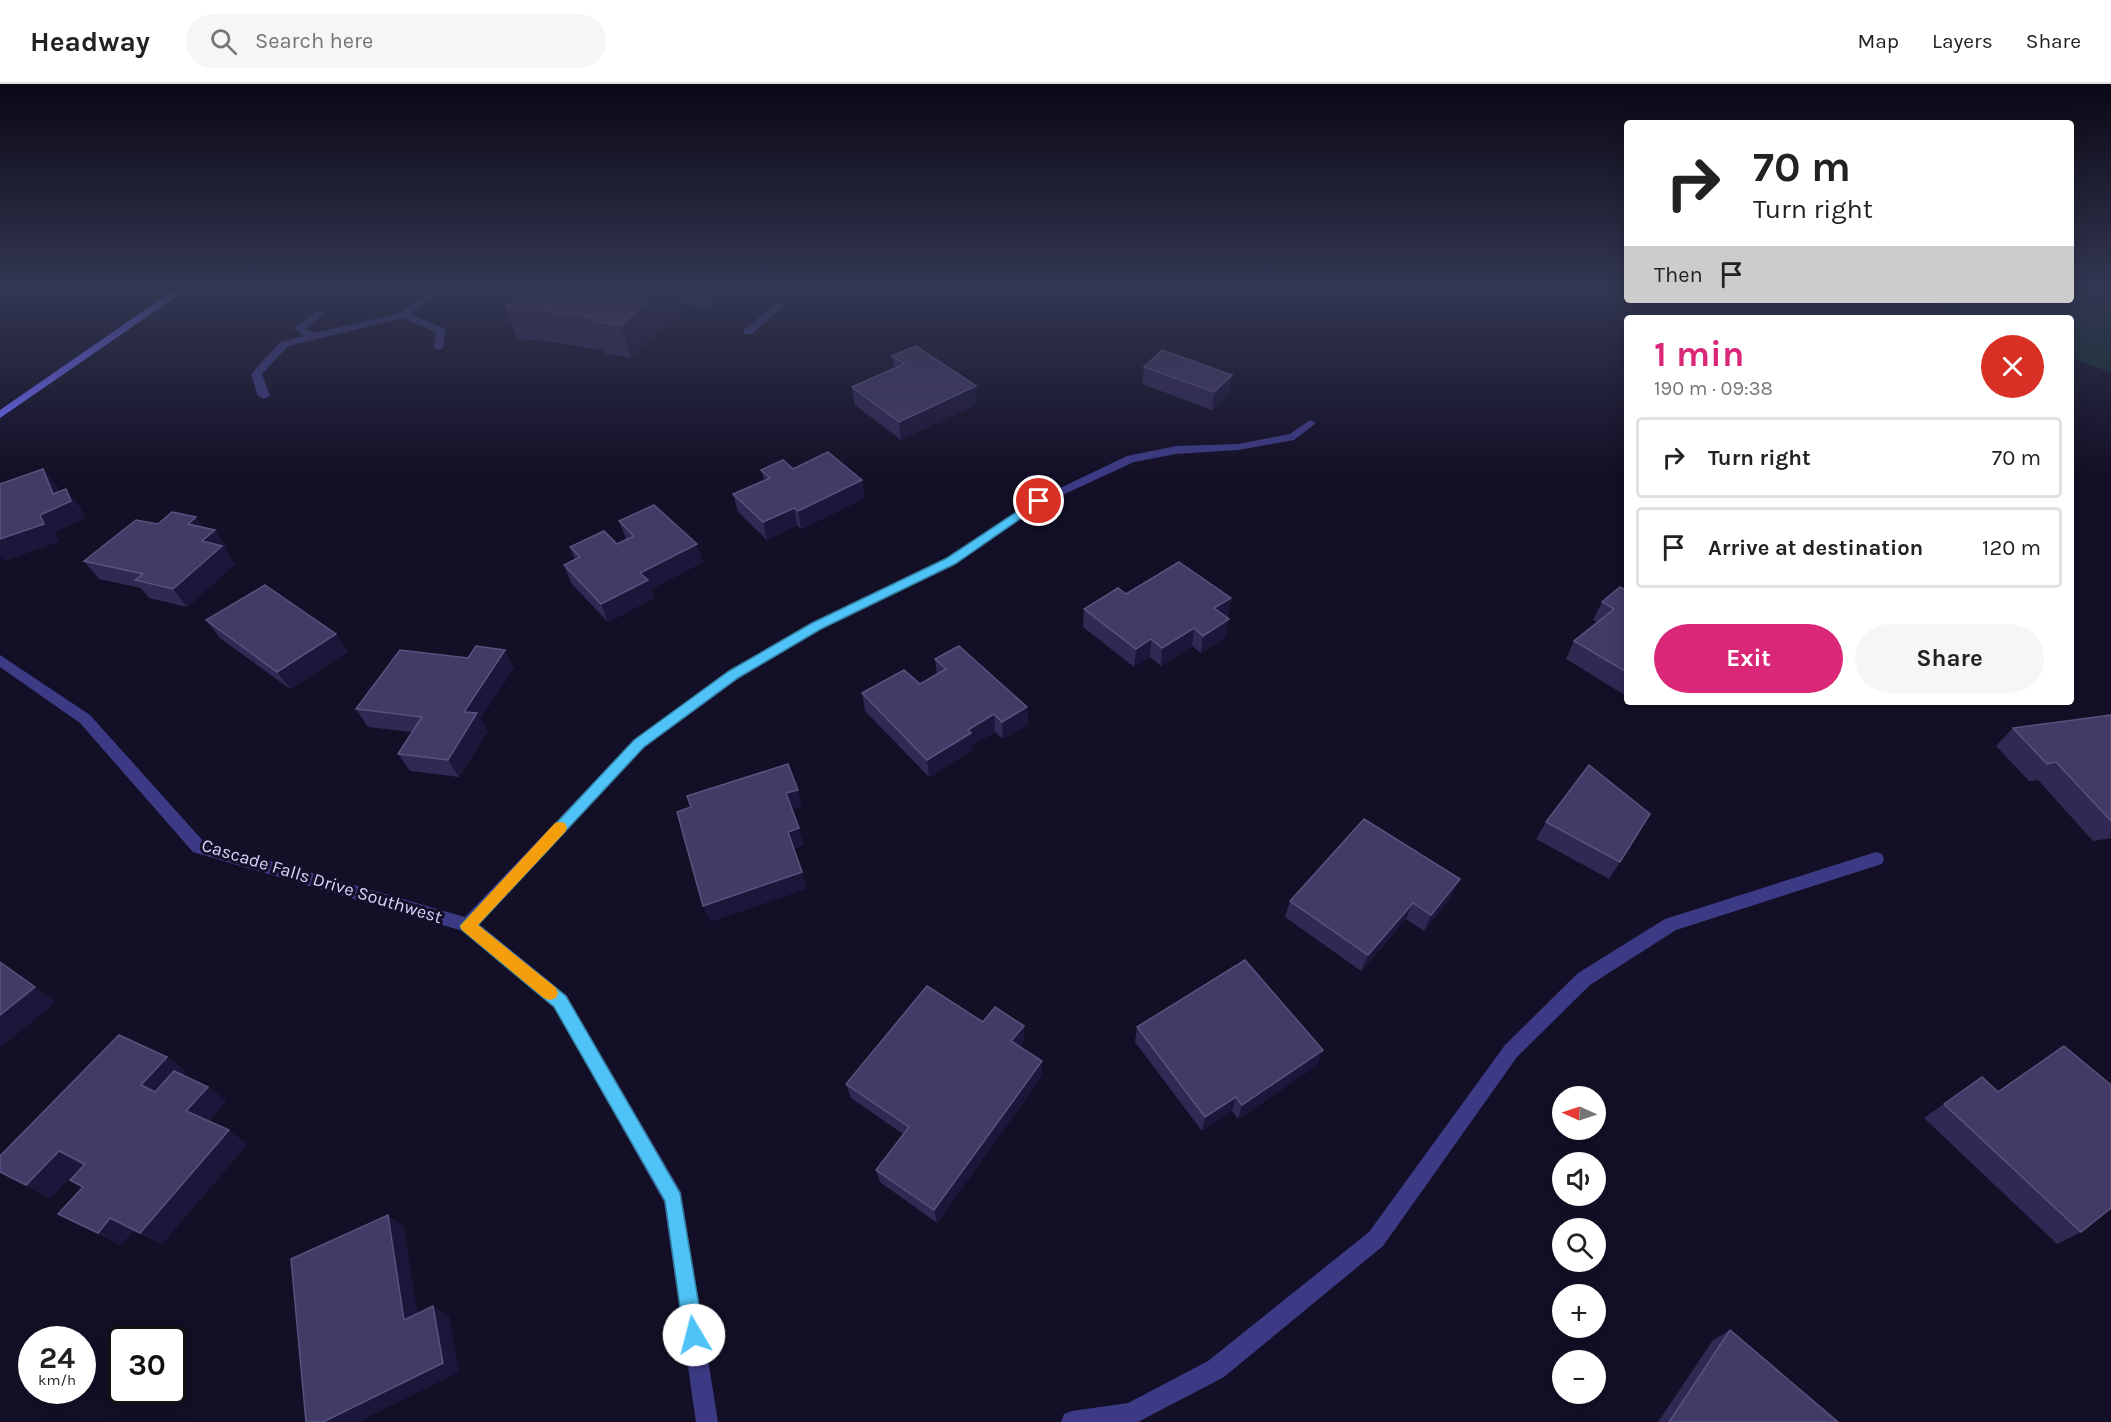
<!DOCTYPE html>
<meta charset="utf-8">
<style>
:root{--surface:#fff;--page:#f6f6f6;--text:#222;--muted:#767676;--line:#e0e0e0;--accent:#db2777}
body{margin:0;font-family:Karla,sans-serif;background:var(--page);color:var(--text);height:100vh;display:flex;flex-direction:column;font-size:22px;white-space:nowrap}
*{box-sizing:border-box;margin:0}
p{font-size:20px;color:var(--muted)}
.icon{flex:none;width:33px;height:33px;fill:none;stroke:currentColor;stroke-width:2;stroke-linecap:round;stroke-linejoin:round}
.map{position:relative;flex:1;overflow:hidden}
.details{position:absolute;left:1624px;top:231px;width:450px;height:390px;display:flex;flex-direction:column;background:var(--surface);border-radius:6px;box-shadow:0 3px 15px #0003}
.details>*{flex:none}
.banner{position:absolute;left:1624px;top:36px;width:450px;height:183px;border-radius:6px;box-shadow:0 3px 15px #0003;background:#fff;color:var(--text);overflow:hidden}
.needle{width:39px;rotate:273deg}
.fabs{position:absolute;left:1552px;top:1002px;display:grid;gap:12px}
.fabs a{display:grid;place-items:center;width:54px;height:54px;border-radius:50%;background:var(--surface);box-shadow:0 3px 15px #0003;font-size:30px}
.speed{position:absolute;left:18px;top:1242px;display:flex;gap:12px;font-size:30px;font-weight:700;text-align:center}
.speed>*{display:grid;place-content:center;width:78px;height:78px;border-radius:50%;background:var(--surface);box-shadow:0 3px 15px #0003;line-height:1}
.speed small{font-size:15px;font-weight:400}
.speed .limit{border:3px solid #111;border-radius:9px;background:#fff;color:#111}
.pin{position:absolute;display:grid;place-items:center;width:51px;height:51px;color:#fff;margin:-26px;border:3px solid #fff;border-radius:50%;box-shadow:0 2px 6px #0007}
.me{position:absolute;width:66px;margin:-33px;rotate:352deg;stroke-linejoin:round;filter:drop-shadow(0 0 4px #0008)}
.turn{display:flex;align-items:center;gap:21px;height:126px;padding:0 30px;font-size:27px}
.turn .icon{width:78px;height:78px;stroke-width:2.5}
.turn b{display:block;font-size:42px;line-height:51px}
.then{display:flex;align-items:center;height:57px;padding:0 30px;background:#0003;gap:12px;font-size:22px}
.round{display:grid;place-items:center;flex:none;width:63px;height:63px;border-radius:32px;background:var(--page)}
.head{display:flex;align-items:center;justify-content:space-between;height:102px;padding:0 30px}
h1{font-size:36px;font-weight:700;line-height:45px;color:var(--accent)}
.button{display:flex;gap:12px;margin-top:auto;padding:12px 30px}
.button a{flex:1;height:69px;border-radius:36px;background:var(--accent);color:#fff;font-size:24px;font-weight:700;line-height:69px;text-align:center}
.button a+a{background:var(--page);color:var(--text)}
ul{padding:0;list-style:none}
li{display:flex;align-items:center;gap:18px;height:81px;margin:0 12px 9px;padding:0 18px;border:3px solid var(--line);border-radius:6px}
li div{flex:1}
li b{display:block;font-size:22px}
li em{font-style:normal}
header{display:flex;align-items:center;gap:36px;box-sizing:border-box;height:84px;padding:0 30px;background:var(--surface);border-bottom:2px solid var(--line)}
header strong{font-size:28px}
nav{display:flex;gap:33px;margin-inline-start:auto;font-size:21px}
.search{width:420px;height:54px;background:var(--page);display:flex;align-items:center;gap:15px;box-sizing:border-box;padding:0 21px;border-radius:33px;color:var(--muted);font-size:22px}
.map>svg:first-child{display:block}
.green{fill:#12302f}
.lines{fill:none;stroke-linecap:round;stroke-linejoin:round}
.service{fill:#3d3a85;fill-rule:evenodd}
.minor{fill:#3d3a85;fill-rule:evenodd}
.secondary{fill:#6f6bff;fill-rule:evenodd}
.wall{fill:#312854}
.shaded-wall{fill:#1d163a}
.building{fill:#433a66;stroke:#5a527e;stroke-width:1.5}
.route{fill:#4fc3f7;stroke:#337fa1;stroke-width:1.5}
.slow{fill:#f59e0b}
.labels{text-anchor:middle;stroke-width:6;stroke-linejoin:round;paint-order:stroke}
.street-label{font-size:18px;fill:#d9d4ff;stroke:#130f26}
</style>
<header>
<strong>Headway</strong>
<div class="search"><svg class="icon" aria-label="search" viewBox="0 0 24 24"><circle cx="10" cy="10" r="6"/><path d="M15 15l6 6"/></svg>Search here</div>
<nav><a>Map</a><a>Layers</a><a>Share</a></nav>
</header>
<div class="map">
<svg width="2111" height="1338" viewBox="0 0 2111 1338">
<rect width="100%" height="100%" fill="#130f26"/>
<!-- green -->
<path class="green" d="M2072 203H2111V289L2072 274V234H1973L1929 216H2072Z"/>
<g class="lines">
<!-- service -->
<g class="service">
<path d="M428 210 433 213 432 215 411 230 445 245 443 265H435L434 263 436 248 403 234 288 262 262 290 270 312 264 315 258 312 251 290 280 258 304 252 294 245 316 227 325 229 306 245 315 249 400 229Z"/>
<path d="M776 219 785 221 752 250H744V246Z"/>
<path d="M1310 336 1316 339 1294 356 1238 366 1176 370 1134 378 1043 420 1039 421 1033 417 1127 372 1176 362 1238 360 1290 350Z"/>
</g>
<!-- minor -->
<g class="minor">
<path d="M1039 413 1045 417 1043 420 956 480 821 545 738 595 644 664 479 840 566 911 681 1108 718 1338H696L664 1118 554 923 463 847 193 768 80 639 0 583V571L90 631 204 758 465 833 634 656 728 587 811 539 946 474Z"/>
<path d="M1876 768 1882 770 1884 775 1882 780 1676 846 1590 901 1517 973 1383 1162 1224 1293 1138 1338H1061L1064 1330 1072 1327 1128 1319 1208 1277 1369 1148 1505 961 1578 889 1665 835Z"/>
</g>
<!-- secondary -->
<path class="secondary" d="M178 203H190L0 334V326Z"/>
</g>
<!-- wall -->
<g class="wall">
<path d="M508 203H729L712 224 683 220 631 274 604 269 603 266 547 257 517 255 505 223 523 208 509 206Z"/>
<path d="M733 203H748L746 206Z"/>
<path d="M892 272 977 320 901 356 855 321 852 303 894 285Z"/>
<path d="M1144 283 1229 309 1212 326 1142 300Z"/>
<path d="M793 385 865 414 801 445 797 441 767 456 738 428 733 410 764 397 761 386Z"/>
<path d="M619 437 703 478 651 505 654 514 608 538 571 499 564 481 575 476 570 463 617 460 626 455Z"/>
<path d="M158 440 204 444 228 464 225 466 235 480 187 523 149 514 141 504 99 495 84 477Z"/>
<path d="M1628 507V613L1566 575 1574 557 1597 538 1593 536 1602 518Z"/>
<path d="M1126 510 1231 514 1228 532 1226 533V553L1201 569 1192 562 1161 582 1150 573 1134 583 1083 543 1084 525Z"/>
<path d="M206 536 336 550 348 568 290 605 220 554Z"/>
<path d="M935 575 1027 623 1028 641 1003 655 995 648 972 661V666L929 693 865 627 862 609 920 600 937 590Z"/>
<path d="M514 584 480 635 488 647 459 693 410 687 398 670 412 648 368 643 356 625Z"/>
<path d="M2111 631V754L2093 757 2038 696 2029 697 1996 662 2013 644Z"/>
<path d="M1546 738 1620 778 1609 795 1536 755Z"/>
<path d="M1452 812 1424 847 1406 835 1361 887 1285 833 1290 817Z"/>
<path d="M983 938 1024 956 1019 963 1042 977V992L937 1139 880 1098 876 1086 903 1050 851 1014 846 1000Z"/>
<path d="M1137 943 1323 966 1317 981 1238 1035 1232 1027 1202 1047 1135 958Z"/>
<path d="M2064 962 2081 1148 2057 1160 1924 1034 1982 993 1998 1007Z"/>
<path d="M186 987 182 991 208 1003 226 1017 209 1037 247 1060 162 1160 133 1146 121 1161 58 1130 83 1103 84 1081H82L50 1114 0 1088Z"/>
<path d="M1730 1246 1838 1338H1658L1713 1256Z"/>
</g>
<!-- shaded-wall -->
<g class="shaded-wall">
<path d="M660 203H678L683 220 631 274 621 242Z"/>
<path d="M707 203H729L712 224Z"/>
<path d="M1232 291 1229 309 1212 326 1214 308Z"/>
<path d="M976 302 977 320 901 356 899 338Z"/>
<path d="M43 385 58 403 65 420 66 405 80 423 85 435 55 448 59 458 5 477 0 472V455L40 431 53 410Z"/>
<path d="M862 396 865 414 801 445 798 427Z"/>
<path d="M794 424 797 441 767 456 763 438Z"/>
<path d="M196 433 209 451 188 440Z"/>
<path d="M215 446 228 464 225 466 235 480 187 523 173 505 202 457Z"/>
<path d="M697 460 703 478 651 505 654 514 608 538 601 520 640 489Z"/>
<path d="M1231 514 1228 532 1212 542 1214 524Z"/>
<path d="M1229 535 1226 553 1201 569 1203 552Z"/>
<path d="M1194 544 1192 562 1161 582 1162 564Z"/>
<path d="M336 550 348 568 290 605 277 588Z"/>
<path d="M1151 555 1150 573 1134 583 1136 565Z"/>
<path d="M505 566 514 584 480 635 488 647 459 693 448 676 464 628Z"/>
<path d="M1027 623 1028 641 1003 655 1002 638Z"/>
<path d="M994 630 995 648 972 661V666L929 693 927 676 968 646Z"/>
<path d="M798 706 802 723 791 726 786 709Z"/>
<path d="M799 744 804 761 793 765 788 748Z"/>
<path d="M802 788 807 805 710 838 703 822Z"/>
<path d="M1460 795 1452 812 1424 847 1431 831Z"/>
<path d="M1413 819 1406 835 1361 887 1368 871Z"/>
<path d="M35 903 56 918 0 964V931Z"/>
<path d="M1024 942V956L1012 972 1011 957Z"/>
<path d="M1323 966 1317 981 1238 1035 1242 1021Z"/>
<path d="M167 973 186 987 161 1015 141 1001Z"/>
<path d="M1042 977V992L937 1139 934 1126Z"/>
<path d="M208 1003 226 1017 206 1041 186 1027Z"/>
<path d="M1236 1013 1232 1027 1202 1047 1205 1033Z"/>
<path d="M229 1046 247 1060 162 1160 140 1149Z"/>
<path d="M59 1067 82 1081 50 1114 26 1101Z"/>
<path d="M388 1131 404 1143 420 1246 404 1236Z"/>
<path d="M110 1134 133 1146 121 1161 98 1149Z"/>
<path d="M433 1222 449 1232 459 1288 358 1338H323Z"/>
</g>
<!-- building -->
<g class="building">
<path d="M528 203H660L621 242 593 237 596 234 535 225 505 223Z"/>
<path d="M916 262 976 302 899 338 852 303 904 280 892 272Z"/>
<path d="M1162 266 1232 291 1214 308 1144 283Z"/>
<path d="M828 368 862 396 798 427 794 424 763 438 733 410 770 394 761 386 783 376 793 385Z"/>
<path d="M43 385 53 410 66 405 71 417 40 431 44 440 0 455V400Z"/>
<path d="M654 421 697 460 640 489 648 496 601 520 564 481 580 473 570 463 604 447 617 460 634 452 619 437Z"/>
<path d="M172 428 196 433 188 440 215 446 202 457 222 462 173 505 135 496 143 490 84 477 136 436 158 440Z"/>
<path d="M1179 478 1231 514 1214 524 1229 535 1203 552 1194 544 1162 564 1151 555 1136 565 1084 525 1118 504 1126 510Z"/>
<path d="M265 501 336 550 277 588 206 536Z"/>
<path d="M1620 503 1628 507V589L1574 557 1614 525 1602 518Z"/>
<path d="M476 562 505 566 464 628 477 629 448 676 398 670 422 633 356 625 400 566 468 574Z"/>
<path d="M959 562 1027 623 1002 638 994 630 968 646 971 649 927 676 862 609 904 586 920 600 946 585 935 575Z"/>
<path d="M2111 631V737L2056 678 2047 680 2013 644Z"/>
<path d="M788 680 798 706 786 709 799 744 788 748 802 788 703 822 677 728 691 723 687 712Z"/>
<path d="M1589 681 1650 730 1620 778 1546 738Z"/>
<path d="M1364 735 1460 795 1431 831 1413 819 1368 871 1290 817Z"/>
<path d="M1245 876 1323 966 1242 1021 1236 1013 1205 1033 1137 943Z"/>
<path d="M0 878 35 903 0 931Z"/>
<path d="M927 902 983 938 995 923 1024 942 1011 957 1042 977 934 1126 876 1086 909 1043 846 1000Z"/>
<path d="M119 951 167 973 141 1001 155 1008 174 987 208 1003 186 1027 229 1046 140 1149 110 1134 98 1149 58 1130 83 1103 70 1096 85 1080 59 1067 26 1101 0 1088V1072Z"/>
<path d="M2064 962 2111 1001V1124L2081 1148 1944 1020 1982 993 1998 1008Z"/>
<path d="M388 1131 404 1236 433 1222 443 1279 323 1338H306L291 1175Z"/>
<path d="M1730 1246 1838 1338H1669Z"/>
</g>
<!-- sky -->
<linearGradient id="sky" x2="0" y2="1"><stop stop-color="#0a0815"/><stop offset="0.52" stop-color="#333752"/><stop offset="1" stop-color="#333752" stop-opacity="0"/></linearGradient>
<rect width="2111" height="391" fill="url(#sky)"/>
<!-- route -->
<path class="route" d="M1039 413 1043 414V419L955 480 821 545 738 594 644 663 478 841 566 912 680 1109 704 1251 701 1258 694 1261 687 1258 684 1251 665 1117 554 923 462 846 460 842 634 656 729 587 812 539 947 474Z"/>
<!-- slow -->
<path class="slow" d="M560 738 565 739 567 744 565 748 478 841 556 904 558 909 556 914 550 916 544 914 462 846 460 842 555 739Z"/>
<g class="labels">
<!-- street labels -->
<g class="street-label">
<text transform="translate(322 797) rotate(17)" y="6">Cascade Falls Drive Southwest</text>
</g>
</g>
</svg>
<div class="fabs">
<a><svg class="needle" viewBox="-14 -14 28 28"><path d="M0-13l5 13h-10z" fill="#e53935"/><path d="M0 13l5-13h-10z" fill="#767676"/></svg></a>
<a><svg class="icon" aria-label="sound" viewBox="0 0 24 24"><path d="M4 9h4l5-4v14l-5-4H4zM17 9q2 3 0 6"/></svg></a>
<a><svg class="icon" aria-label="search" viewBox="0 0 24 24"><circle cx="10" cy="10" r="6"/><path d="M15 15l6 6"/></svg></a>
<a>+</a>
<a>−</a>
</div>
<div class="speed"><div>24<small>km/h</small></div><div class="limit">30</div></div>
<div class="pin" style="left:1039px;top:417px;background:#d93025"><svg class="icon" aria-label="arrive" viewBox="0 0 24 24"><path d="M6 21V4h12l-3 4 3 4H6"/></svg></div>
<svg class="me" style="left:694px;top:1251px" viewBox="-20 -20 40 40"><circle r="19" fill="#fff"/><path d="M0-13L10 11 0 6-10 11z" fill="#4fc3f7"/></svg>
<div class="banner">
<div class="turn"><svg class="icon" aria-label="right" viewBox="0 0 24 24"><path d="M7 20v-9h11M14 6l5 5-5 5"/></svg><div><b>70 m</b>Turn right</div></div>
<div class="then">Then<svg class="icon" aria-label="arrive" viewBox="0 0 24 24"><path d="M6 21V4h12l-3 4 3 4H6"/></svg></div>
</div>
<section class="details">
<div class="head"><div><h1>1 min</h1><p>190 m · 09:38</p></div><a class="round" style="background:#d93025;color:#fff"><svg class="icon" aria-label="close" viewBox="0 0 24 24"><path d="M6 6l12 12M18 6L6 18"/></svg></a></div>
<ul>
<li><svg class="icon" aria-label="right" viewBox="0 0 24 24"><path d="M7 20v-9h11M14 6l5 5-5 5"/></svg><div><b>Turn right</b></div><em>70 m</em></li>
<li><svg class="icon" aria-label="arrive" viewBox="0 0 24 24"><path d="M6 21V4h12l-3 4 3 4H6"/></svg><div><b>Arrive at destination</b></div><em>120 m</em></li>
</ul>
<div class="button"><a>Exit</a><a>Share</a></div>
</section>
</div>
